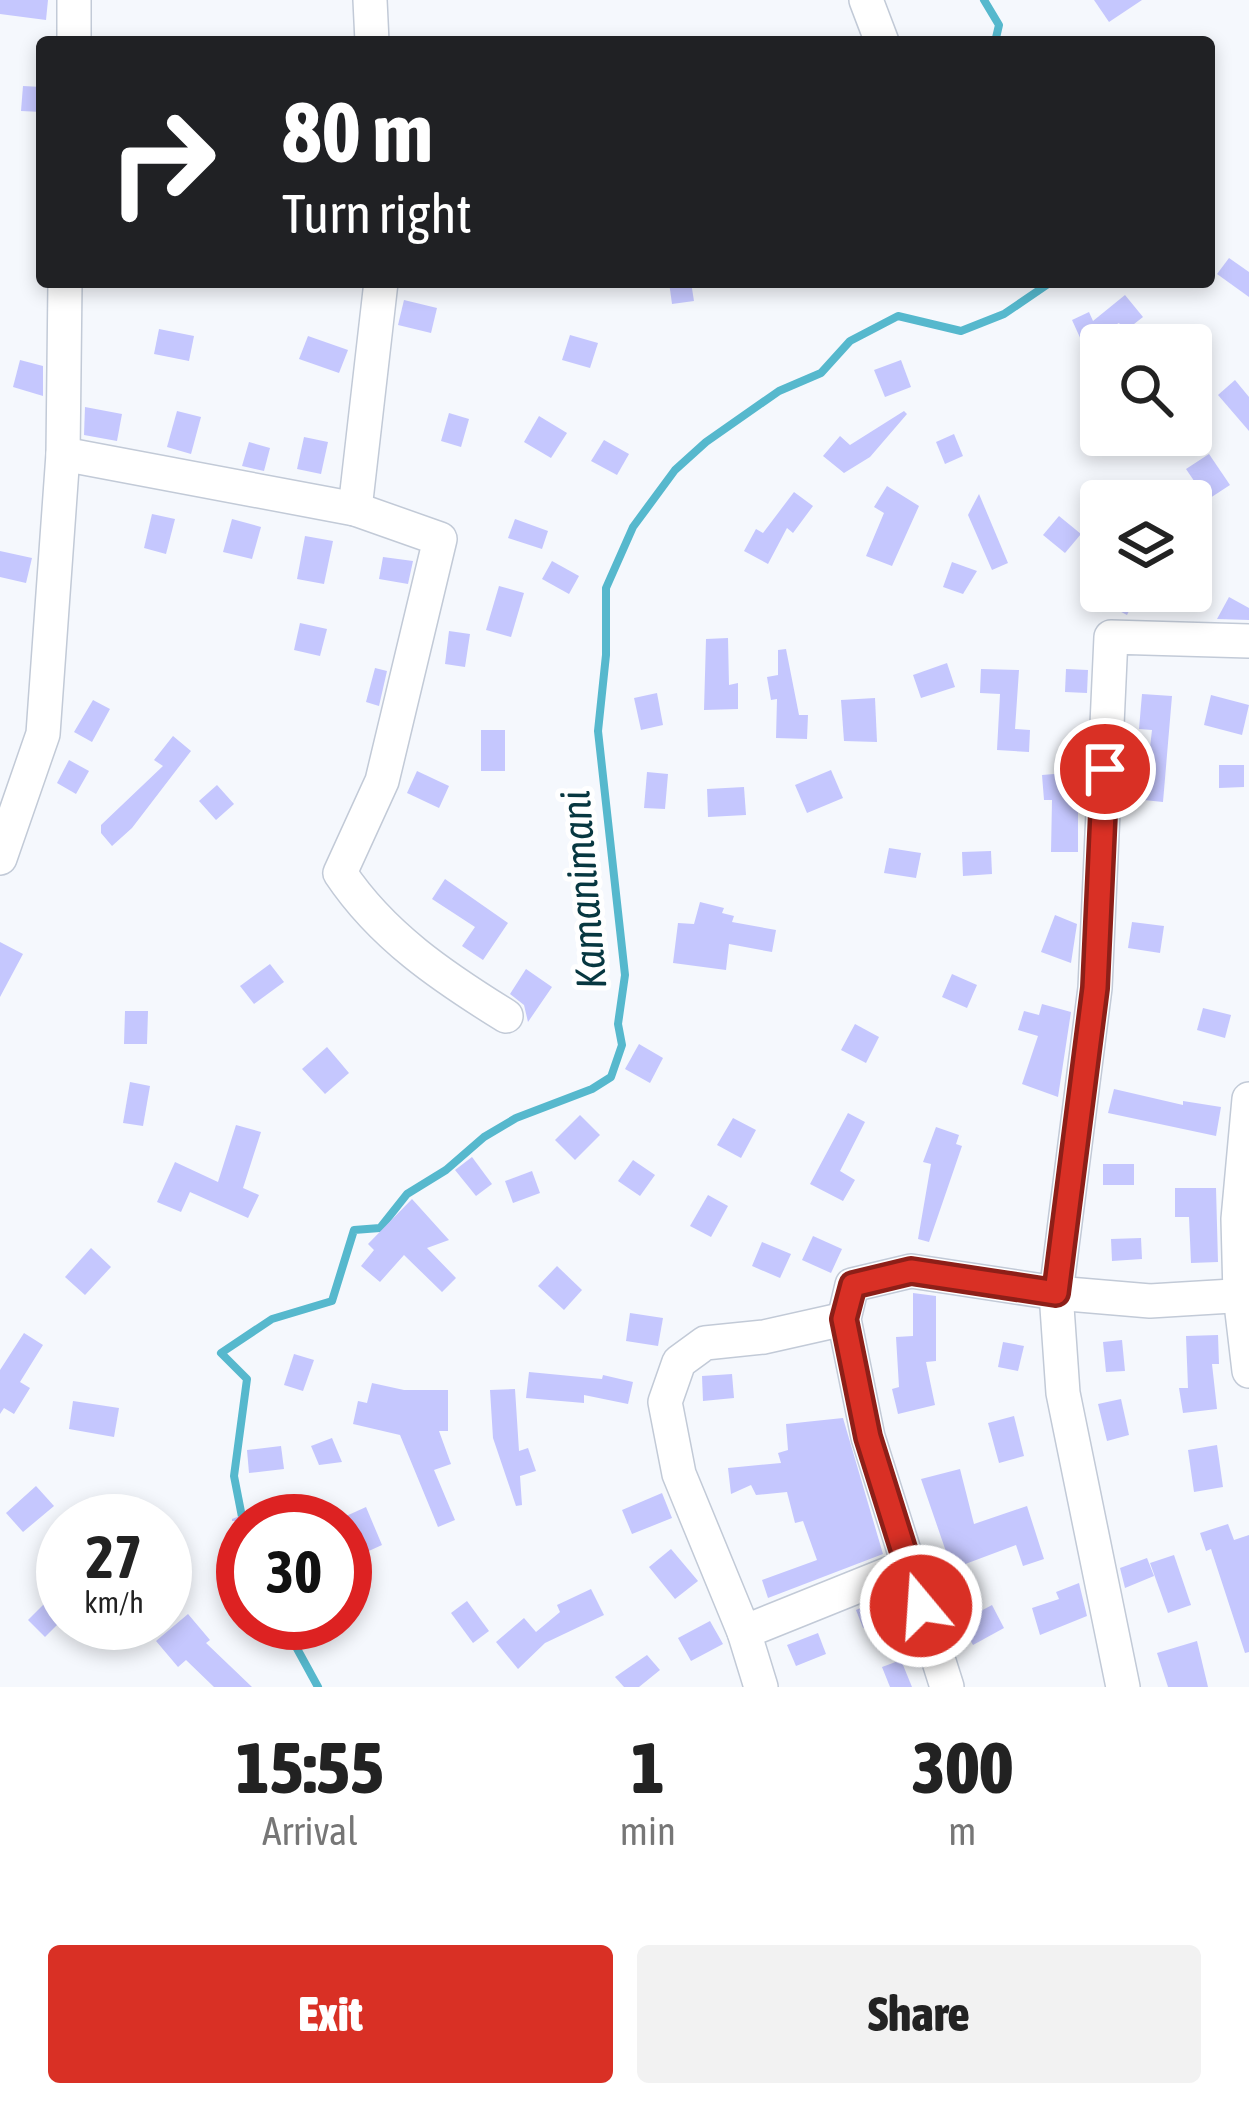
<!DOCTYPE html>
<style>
:root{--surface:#fff;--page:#f2f2f2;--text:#222;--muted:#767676;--accent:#d93025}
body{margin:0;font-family:"Asap Condensed",sans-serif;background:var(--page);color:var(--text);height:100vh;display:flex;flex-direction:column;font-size:45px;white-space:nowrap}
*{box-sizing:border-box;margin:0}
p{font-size:39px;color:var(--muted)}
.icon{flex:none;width:66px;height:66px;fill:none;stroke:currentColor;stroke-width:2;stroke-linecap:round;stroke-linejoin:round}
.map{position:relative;height:1687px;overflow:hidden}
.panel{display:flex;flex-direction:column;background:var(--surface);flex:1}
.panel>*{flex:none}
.hud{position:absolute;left:36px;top:36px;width:1179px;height:252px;border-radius:12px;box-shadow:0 6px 18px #0003;background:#202124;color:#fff;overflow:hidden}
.fabs{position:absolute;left:1080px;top:324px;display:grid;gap:24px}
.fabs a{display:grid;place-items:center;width:132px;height:132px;border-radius:12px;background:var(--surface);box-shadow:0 6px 18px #0003;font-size:60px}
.speed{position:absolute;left:36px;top:1494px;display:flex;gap:24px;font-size:60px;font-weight:700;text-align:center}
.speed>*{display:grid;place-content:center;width:156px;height:156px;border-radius:50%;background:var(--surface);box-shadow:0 6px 18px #0003;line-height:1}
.speed small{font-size:30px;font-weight:400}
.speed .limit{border:18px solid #d22;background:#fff;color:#111}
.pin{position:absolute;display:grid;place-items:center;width:102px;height:102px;color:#fff;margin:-51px;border:6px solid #fff;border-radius:50%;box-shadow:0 3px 12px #0007}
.me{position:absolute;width:132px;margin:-66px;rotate:342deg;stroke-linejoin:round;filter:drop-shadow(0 0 9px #0008)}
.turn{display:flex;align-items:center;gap:42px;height:252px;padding:0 48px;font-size:54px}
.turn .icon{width:156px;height:156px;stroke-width:2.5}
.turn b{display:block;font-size:84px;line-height:102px}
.eta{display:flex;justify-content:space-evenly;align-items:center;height:204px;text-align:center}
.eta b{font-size:72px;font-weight:800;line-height:84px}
.primary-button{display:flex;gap:24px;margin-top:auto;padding:24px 48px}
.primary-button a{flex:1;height:138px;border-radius:12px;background:var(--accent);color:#fff;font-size:48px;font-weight:800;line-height:138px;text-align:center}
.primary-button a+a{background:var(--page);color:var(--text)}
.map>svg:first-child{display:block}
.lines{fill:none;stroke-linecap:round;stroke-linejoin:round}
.stream{stroke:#56b8cd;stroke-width:8}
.building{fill:#c5c7fe}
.minor-casing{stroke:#c2cad7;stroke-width:36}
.minor{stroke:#fff;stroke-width:33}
.route-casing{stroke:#8d1f18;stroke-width:30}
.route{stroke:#d93025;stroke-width:21}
.labels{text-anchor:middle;stroke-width:10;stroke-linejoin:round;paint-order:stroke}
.water-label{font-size:42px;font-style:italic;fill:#073740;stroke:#fff}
</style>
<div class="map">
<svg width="1249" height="1687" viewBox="0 0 1249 1687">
<rect width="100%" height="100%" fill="#f5f8fd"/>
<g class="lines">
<!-- stream -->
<g class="stream">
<path d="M984 0 999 25 995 42"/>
<path d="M243 1522 234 1476 247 1379 221 1353 272 1319 332 1301 354 1230 380 1228 407 1194 446 1170 484 1137 516 1118 592 1089 611 1077 622 1045 618 1024 625 975 598 731 606 655V588L633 527 675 470 706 442 779 391 821 373 850 341 898 316 961 331 1004 314 1051 282"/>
<path d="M283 1623 318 1687"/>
</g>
</g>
<!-- building -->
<g class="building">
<path d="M0 0H48L46 20 0 14Z"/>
<path d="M1094 0H1142L1109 22Z"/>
<path d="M23 86 42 87V112L21 111Z"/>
<path d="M1229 258 1249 272V297L1217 274Z"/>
<path d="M669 282H691L694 301 672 304Z"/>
<path d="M1125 295 1143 317 1125 331 1119 323 1082 342 1072 320 1089 312 1093 321Z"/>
<path d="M404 300 437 308 431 333 398 325Z"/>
<path d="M159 329 194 336 189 361 154 354Z"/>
<path d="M570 335 598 343 590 368 562 360Z"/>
<path d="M308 336 348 350 339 373 299 359Z"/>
<path d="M20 360 43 366V396L13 387Z"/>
<path d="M901 360 911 387 885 397 874 370Z"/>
<path d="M1235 380 1249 397V431L1218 395Z"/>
<path d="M85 407 122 414 117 441 84 435Z"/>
<path d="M177 411 201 417 191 454 167 447Z"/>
<path d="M904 411 907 414 870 457 844 473 823 456 840 436 850 445Z"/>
<path d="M449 413 469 419 461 447 441 441Z"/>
<path d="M539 416 567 433 551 458 524 442Z"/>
<path d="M954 434 963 456 945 464 936 442Z"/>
<path d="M304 437 328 442 321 474 297 469Z"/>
<path d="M604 440 629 454 617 475 591 461Z"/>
<path d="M249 442 270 448 264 471 242 466Z"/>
<path d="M1209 454 1230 485 1207 500 1186 469Z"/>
<path d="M887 486 919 506 892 566 866 556 884 513 874 507Z"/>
<path d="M794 492 813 506 793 533 787 528 768 564 744 551 756 529 763 533Z"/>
<path d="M979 494 1008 563 992 570 968 515Z"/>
<path d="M152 514 175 519 166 554 144 548Z"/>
<path d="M1059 516 1081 534 1065 553 1043 535Z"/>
<path d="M232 519 261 527 252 559 223 552Z"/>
<path d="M515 519 548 531 542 549 508 538Z"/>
<path d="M305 536 333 541 324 584 297 579Z"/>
<path d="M0 551 32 558 26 583 0 577Z"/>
<path d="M383 557 413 561 408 584 379 579Z"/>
<path d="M552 561 579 576 569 594 542 579Z"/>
<path d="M952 562 977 571 963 594 943 587Z"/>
<path d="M499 586 524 593 511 637 486 630Z"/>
<path d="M1081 591H1139L1127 615Z"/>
<path d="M1229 597 1249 608V620L1217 619Z"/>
<path d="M300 623 327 629 320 656 294 650Z"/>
<path d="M449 631 470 634 465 667 445 664Z"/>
<path d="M728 638 729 685 738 683V709L704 710 706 639Z"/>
<path d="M786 649 799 715H808L807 739 776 738 777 699 771 700 767 677 778 675V650Z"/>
<path d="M947 663 955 687 921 698 913 675Z"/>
<path d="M375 668 387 671 379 706 366 702Z"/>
<path d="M981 669 1019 670 1015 729 1030 730 1029 752 997 750 1000 694 980 693Z"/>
<path d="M1066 669 1088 670 1087 693 1065 692Z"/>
<path d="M657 693 663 725 641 730 634 698Z"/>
<path d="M1142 694 1172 696 1163 802 1144 800 1152 730 1139 729Z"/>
<path d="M1211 695 1249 705 1242 735 1204 725Z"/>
<path d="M875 698 877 742 844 741 841 700Z"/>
<path d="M93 700 110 709 92 742 74 732Z"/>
<rect x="481" y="730" width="24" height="41"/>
<path d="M173 736 191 751 132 828 112 846 101 833V825L163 766 154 760Z"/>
<path d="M69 760 89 771 76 794 57 783Z"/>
<path d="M1219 765H1244V787L1219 788Z"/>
<path d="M831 770 843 798 807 813 795 785Z"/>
<path d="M417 771 449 786 439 808 407 793Z"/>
<path d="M647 772 668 774 665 809 644 808Z"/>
<path d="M1078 772V852H1051L1052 800H1044L1042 775Z"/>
<path d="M217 785 234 804 216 820 199 801Z"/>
<path d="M744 787 746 815 708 817 707 789Z"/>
<path d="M889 848 921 853 916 878 884 873Z"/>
<path d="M991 851 992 874 963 876 962 852Z"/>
<path d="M445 879 508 923 483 960 462 946 475 927 432 899Z"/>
<path d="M700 902 724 908 722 913 734 916 732 922 776 930 772 952 729 944 726 970 673 963 678 923 694 924Z"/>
<path d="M1055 915 1077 924 1071 963 1041 952Z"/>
<path d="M1132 922 1164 926 1160 953 1128 948Z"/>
<path d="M0 942 23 954 0 997Z"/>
<path d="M270 964 284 982 254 1004 240 986Z"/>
<path d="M526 969 552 987 528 1022 524 1005 510 994Z"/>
<path d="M952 974 977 985 967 1008 942 997Z"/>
<path d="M1042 1004 1071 1012 1058 1097 1022 1084 1038 1036 1018 1030 1024 1011 1039 1015Z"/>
<path d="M1203 1008 1231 1015 1225 1038 1197 1030Z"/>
<path d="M125 1011H148L147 1044H124Z"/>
<path d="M855 1024 879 1037 866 1063 841 1050Z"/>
<path d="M639 1044 663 1058 650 1083 625 1069Z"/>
<path d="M327 1047 349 1073 325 1094 302 1069Z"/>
<path d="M130 1082 150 1086 143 1126 123 1123Z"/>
<path d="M1114 1089 1183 1105V1101L1221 1107 1216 1136 1108 1113Z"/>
<path d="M848 1113 865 1122 840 1171 855 1180 843 1201 810 1184Z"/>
<path d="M580 1115 600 1135 575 1160 555 1140Z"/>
<path d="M733 1118 756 1130 741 1158 717 1145Z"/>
<path d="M236 1125 261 1132 243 1188 259 1195 248 1218 190 1192 181 1212 157 1202 175 1162 218 1182Z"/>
<path d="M936 1127 959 1135 956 1144 962 1146 929 1242 918 1239 931 1164 923 1162Z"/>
<path d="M472 1157 492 1184 476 1196 455 1170Z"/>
<path d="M633 1160 655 1175 640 1196 618 1181Z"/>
<rect x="1103" y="1164" width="31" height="21"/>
<path d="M532 1171 540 1193 513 1203 505 1181Z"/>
<path d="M1175 1188H1216L1218 1262 1191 1263 1189 1217H1175Z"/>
<path d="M708 1195 728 1206 711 1237 690 1226Z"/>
<path d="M412 1199 449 1240 427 1248 456 1278 442 1292 404 1255 380 1282 361 1266 374 1250 368 1244Z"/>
<path d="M813 1236 842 1249 831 1273 802 1260Z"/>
<path d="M1141 1238 1142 1259 1112 1261 1111 1239Z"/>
<path d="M762 1242 791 1254 780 1278 752 1266Z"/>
<path d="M91 1248 111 1267 85 1295 65 1277Z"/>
<path d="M557 1266 582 1290 564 1310 538 1286Z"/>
<path d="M913 1293 936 1296V1361L926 1362 935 1405 898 1414 892 1389 899 1387 896 1337 913 1336Z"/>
<path d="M630 1313 663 1318 658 1346 626 1341Z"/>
<path d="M24 1333 43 1345 20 1382 30 1388 14 1414 4 1408 0 1414V1370Z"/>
<path d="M1218 1335 1219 1364H1212L1217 1409 1183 1413 1179 1388H1188L1186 1336Z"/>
<path d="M1122 1340 1125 1371 1106 1372 1103 1342Z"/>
<path d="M1003 1342 1024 1346 1018 1371 998 1367Z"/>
<path d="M294 1354 314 1360 303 1391 284 1385Z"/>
<path d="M529 1372 602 1379 603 1375 633 1382 628 1404 584 1395V1403L526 1398Z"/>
<path d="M732 1374 734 1398 703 1401 702 1376Z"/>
<path d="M372 1383 404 1390H448V1431H439L451 1464 434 1470 455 1520 438 1527 400 1435 353 1424 358 1401 367 1403Z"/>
<path d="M515 1389 519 1451 528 1448 536 1471 520 1476 522 1505 516 1506 493 1438 490 1390Z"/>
<path d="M1121 1399 1129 1435 1107 1441 1098 1404Z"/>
<path d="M73 1401 119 1408 114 1437 69 1429Z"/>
<path d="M1014 1416 1024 1456 999 1463 988 1423Z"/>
<path d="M843 1418 883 1554 768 1598 762 1580 817 1560 803 1521 795 1523 787 1492 756 1495 751 1485 731 1494 728 1468 781 1463 778 1453 788 1450 786 1424Z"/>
<path d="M332 1438 342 1462 319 1465 311 1446Z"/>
<path d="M1217 1445 1223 1487 1194 1492 1188 1450Z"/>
<path d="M281 1446 284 1469 249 1473 247 1450Z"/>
<path d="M960 1469 974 1524 1027 1506 1044 1559 1023 1566 1016 1545 952 1569 921 1479Z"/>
<path d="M36 1486 54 1506 23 1532 6 1513Z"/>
<path d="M662 1493 672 1518 632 1534 622 1510Z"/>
<path d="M285 1499 294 1521H232V1519Z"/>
<path d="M366 1507 382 1545 360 1555 344 1517Z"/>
<path d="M1228 1524 1234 1540 1249 1535V1652L1245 1653 1211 1549 1206 1551 1200 1533Z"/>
<path d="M671 1549 698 1581 675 1599 649 1567Z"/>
<path d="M1174 1555 1191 1605 1168 1613 1150 1563Z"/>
<path d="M1147 1558 1154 1576 1125 1588 1120 1568Z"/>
<path d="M1079 1583 1087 1616 1040 1635 1032 1608 1059 1599 1056 1592Z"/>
<path d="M63 1585V1619L45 1637 28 1620Z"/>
<path d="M591 1589 604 1615 545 1643 518 1669 496 1642 524 1618 536 1632 560 1612 557 1605Z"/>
<path d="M881 1599 889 1618 863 1628 856 1610Z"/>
<path d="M467 1601 489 1631 473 1643 451 1613Z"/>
<path d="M992 1605 1004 1628 973 1645 960 1622Z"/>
<path d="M188 1614 210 1640 206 1643 252 1687H214L186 1660 178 1667 156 1641Z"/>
<path d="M710 1621 723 1644 691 1661 678 1638Z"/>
<path d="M818 1633 826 1654 796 1666 787 1645Z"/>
<path d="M1197 1641 1208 1687H1168L1157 1653Z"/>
<path d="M647 1655 660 1670 639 1687H624L615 1677Z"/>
<path d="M901 1660 912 1687H890L882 1667Z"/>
</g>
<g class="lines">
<!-- minor casing -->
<g class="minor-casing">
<g id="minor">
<path d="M74 0V42"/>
<path d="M370 0 372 42"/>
<path d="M866 0 882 42"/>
<path d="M63 454 355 509 440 539 382 781 340 873C382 936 443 977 506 1016"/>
<path d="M355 509 381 282"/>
<path d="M0 858 43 734 63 454 65 282"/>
<path d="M1249 1099 1238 1219 1240 1295 1249 1371"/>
<path d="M744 1632 908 1566"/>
<path d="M761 1687 744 1632 679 1474 665 1402 679 1362 705 1343 764 1337 844 1319"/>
<path d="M947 1687 868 1437 844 1319 852 1285 911 1271 1056 1293 1150 1301 1249 1295"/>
<path d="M1123 1687 1063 1393 1056 1293 1095 988 1111 637 1249 641"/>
</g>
</g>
<!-- minor -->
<use href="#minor" class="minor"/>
</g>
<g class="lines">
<!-- route casing -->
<g class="route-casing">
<path id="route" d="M921 1606 868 1437 844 1319 853 1285 911 1271 1056 1293 1095 988 1105 769"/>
</g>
<!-- route -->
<use href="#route" class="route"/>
</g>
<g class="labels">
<!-- water labels -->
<g class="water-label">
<text transform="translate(583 890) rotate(-95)" y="15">Kamanimani</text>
</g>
</g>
</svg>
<div class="fabs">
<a><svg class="icon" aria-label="search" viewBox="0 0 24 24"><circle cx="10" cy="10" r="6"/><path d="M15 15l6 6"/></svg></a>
<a><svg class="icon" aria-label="layers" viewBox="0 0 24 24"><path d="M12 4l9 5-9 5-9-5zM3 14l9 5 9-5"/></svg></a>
</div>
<div class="speed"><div>27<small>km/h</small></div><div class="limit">30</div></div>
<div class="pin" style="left:1105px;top:769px;background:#d93025"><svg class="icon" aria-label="arrive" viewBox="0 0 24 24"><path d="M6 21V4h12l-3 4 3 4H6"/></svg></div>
<svg class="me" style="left:921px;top:1606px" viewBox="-20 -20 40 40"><circle r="17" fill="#d93025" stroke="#fff" stroke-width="3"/><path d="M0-11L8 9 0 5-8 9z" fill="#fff"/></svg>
<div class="hud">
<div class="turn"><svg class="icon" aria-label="right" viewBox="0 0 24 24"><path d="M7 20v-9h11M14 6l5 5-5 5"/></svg><div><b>80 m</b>Turn right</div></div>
</div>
</div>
<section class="panel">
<div class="eta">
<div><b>15:55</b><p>Arrival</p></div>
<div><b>1</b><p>min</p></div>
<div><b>300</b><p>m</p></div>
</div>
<div class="primary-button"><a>Exit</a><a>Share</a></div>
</section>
